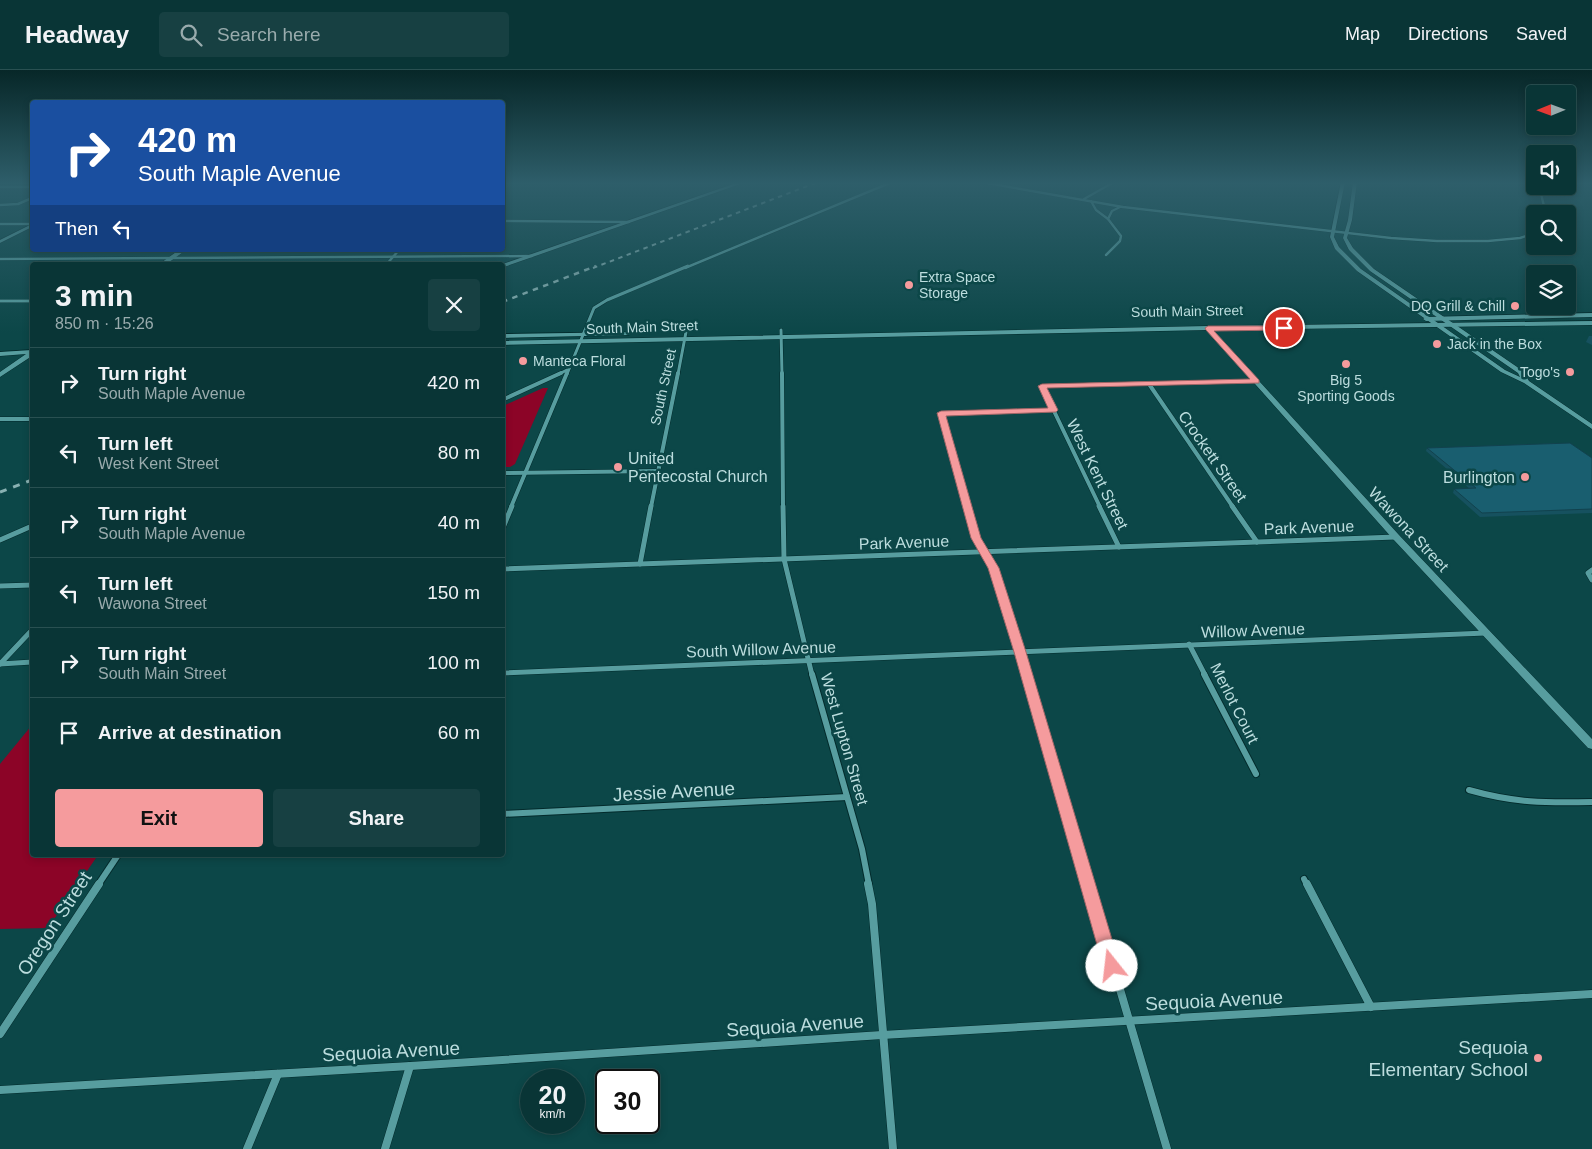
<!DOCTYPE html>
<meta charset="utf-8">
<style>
:root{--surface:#093536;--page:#174042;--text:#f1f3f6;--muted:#99abad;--line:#295051;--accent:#f59b9d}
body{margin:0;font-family:Helvetica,sans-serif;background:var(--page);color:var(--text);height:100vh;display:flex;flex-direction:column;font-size:19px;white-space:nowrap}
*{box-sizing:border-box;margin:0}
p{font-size:16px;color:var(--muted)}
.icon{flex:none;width:28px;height:28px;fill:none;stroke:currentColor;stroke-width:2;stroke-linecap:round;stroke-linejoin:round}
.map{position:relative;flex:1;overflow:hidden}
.sheet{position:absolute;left:30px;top:192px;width:475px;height:595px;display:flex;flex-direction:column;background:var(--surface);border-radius:5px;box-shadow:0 2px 8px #0003,0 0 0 1px var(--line)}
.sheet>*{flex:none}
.banner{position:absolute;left:30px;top:30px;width:475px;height:152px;border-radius:5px;box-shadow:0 2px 8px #0003,0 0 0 1px var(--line);background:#1a4fa0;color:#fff;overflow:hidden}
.needle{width:32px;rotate:269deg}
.controls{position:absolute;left:1526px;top:15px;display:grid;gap:10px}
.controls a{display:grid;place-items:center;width:50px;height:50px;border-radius:5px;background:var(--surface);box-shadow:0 2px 8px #0003,0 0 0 1px var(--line);font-size:25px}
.speed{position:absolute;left:520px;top:999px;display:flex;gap:10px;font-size:25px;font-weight:700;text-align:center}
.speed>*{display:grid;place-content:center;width:65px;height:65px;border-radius:50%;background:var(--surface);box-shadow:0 2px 8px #0003,0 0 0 1px var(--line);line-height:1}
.speed small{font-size:12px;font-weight:400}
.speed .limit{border:2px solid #111;border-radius:8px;background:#fff;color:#111}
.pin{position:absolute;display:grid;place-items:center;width:42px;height:42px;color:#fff;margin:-21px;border:2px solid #fff;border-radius:50%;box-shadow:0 1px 5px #0007}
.me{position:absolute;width:55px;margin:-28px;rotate:344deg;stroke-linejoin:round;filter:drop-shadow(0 0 4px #0008)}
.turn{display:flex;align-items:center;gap:18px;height:105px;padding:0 25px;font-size:22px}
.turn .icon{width:65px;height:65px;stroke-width:2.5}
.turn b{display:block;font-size:35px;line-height:42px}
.then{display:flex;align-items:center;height:48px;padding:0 25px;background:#0003;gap:10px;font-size:19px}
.round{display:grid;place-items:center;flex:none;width:52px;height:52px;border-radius:5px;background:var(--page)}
.overview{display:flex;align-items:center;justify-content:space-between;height:85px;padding:0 25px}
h1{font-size:30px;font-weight:800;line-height:38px}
.action{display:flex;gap:10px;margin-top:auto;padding:10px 25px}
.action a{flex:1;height:58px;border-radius:5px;background:var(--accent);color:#111;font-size:20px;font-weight:800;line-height:58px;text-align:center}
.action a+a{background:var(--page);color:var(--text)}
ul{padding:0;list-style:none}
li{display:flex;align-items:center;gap:15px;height:70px;padding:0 25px;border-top:1px solid var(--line)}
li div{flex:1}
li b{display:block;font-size:19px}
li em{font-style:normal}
header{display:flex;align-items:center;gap:30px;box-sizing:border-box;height:70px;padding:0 25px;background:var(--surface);border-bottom:1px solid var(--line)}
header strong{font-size:24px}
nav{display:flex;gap:28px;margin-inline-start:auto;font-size:18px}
.search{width:350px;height:45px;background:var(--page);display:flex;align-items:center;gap:12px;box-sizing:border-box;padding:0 18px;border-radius:5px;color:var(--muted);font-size:19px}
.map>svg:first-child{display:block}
.green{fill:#8c0427}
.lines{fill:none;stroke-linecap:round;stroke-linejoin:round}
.minor-far5-casing{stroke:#032b2c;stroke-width:3}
.minor-far4-casing{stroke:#032b2c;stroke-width:4}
.minor-far3-casing{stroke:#032b2c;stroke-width:5}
.minor-far2-casing{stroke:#032b2c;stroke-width:6}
.minor-far1-casing{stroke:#032b2c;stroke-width:8}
.minor-casing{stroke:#032b2c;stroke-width:9}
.tertiary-casing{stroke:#032b2c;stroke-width:1}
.secondary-casing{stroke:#032b2c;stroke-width:1}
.minor-far5{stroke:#579d9f;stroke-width:2.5}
.minor-far4{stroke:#579d9f;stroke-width:3}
.minor-far3{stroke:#579d9f;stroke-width:4}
.minor-far2{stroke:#579d9f;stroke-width:5}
.minor-far1{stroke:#579d9f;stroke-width:6}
.minor{stroke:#579d9f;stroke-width:8}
.tertiary{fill:#579d9f;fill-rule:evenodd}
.secondary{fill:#579d9f;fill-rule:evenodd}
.rail-far2{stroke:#89b1b2;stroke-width:2;stroke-dasharray:4.5 4.5;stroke-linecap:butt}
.rail-far1{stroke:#89b1b2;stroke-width:2.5;stroke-dasharray:5.5 5.5;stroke-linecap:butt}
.rail{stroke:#89b1b2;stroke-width:3;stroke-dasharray:7 7;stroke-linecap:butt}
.wall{fill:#16515f}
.building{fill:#195e6f;stroke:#12424e}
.route{fill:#f59b9d;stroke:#9f6566}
.poi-dot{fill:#f59b9d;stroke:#0c4748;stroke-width:2}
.labels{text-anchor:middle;stroke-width:5;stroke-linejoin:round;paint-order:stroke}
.far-poi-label{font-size:14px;fill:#bcddde;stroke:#0c4748;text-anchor:start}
.far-street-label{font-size:14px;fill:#bcddde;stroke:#0c4748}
.street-label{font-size:16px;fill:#bcddde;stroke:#0c4748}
.poi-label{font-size:16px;fill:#bcddde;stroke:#0c4748;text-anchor:start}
.near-street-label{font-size:19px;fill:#bcddde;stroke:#0c4748}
.near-poi-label{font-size:19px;fill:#bcddde;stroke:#0c4748;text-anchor:end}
</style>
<header>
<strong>Headway</strong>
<div class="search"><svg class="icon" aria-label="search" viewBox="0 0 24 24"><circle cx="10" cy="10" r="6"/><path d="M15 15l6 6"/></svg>Search here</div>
<nav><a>Map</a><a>Directions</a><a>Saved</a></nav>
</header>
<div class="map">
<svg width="1592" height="1079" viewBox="0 0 1592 1079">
<rect width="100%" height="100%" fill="#0c4748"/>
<!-- green -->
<g class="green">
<path d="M543 318H548L515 394 510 397H503V336Z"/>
<path d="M32 655V785H98L48 858 0 859V694Z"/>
</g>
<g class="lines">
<!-- minor-far5 casing -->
<g class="minor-far5-casing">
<g id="minor-far5">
<path d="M981 112 1123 137 1391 168 1437 171H1488L1520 168 1535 163"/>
<path d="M1539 116 1546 144"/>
<path d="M0 117H32"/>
<path d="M1084 129 1114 112"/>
<path d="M1091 131 1096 140 1108 149"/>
<path d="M0 135 18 134 32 128"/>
<path d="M502 151 629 152"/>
<path d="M0 154H32"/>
<path d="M1106 185 1120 171 1121 166 1108 149 1112 141 1120 137"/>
<path d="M0 189 532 186"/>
<path d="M386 195 399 180"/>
<path d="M685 198 892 112"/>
</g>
</g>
<!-- minor-far4 casing -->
<g class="minor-far4-casing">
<g id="minor-far4">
<path d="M0 231H32"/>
<path d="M781 260 782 304"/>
<path d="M559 304 567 300"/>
<path d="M567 304 594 238 607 230 688 196"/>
<path d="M678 304 686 262"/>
</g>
</g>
<!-- minor-far3 casing -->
<g class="minor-far3-casing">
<g id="minor-far3">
<path d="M782 303 783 437"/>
<path d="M1149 314 1233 437"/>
<path d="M502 330 561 303"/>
<path d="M0 349H32"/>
<path d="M502 403 658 401"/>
<path d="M511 437 567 303"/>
<path d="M651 437 678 303"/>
<path d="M967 437 941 343 1053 340"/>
<path d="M1100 437 1042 316 1256 311"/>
</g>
</g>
<!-- minor-far2 casing -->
<g class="minor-far2-casing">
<g id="minor-far2">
<path d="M783 436 784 489 812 605"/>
<path d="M967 436 976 468 994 498 1027 605"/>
<path d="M1099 436 1119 477"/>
<path d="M1232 436 1257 472"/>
<path d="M502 460 512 436"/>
<path d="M0 470 32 456"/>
<path d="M640 494 651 436"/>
<path d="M502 499 1396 467"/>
<path d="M1592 500 1588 503 1592 510"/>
<path d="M0 516 32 515"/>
<path d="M1189 574 1205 605"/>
<path d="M0 594 32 560"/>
<path d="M0 594 32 592"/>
<path d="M502 603 1486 563"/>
</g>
</g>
<!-- minor-far1 casing -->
<g class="minor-far1-casing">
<g id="minor-far1">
<path d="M812 604 862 779 869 815"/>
<path d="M1026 604 1089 815"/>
<path d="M1204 604 1256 704"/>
<path d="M1469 720C1515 733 1545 733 1592 732"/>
<path d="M502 744 847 727"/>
<path d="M1304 809 1307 815"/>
<path d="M98 815 118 785"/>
</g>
</g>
<!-- minor casing -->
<g class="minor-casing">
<g id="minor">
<path d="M868 814 872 834 893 1079"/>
<path d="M1089 814 1167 1079"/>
<path d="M1307 814 1371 937"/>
<path d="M0 964 99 814"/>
<path d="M0 1020 410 996 882 965 1592 924"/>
<path d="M247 1079 278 1004"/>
<path d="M385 1079 410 996"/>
</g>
</g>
<!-- tertiary casing -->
<g class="tertiary-casing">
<g id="tertiary">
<path d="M1341 112H1345L1334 167 1339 177 1361 199 1505 300 1520 307 1518 303 1370 201 1349 180 1343 168 1348 150 1353 112H1357L1352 150 1347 168 1353 178 1374 199 1523 301 1529 311 1592 354V359L1524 313 1501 302 1357 201 1335 179 1330 167Z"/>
<path d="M30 155H32V157L0 173V170Z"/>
<path d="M1206 257H1210L1399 465 1592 669V679L1588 678 1393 469 1206 259Z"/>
</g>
</g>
<!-- secondary casing -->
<g class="secondary-casing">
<g id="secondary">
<path d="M739 112H746L504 197 500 195Z"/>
<path d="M179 180H186L165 195H158Z"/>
<path d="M1592 243V247L1426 251 1423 249 1426 247Z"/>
<path d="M1592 251V255L1208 260 502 275V271L1208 256Z"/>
<path d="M631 262 632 263 629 265 502 268V264Z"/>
<path d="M32 280V286L0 307V302L26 284 0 286V282Z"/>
</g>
</g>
<!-- minor-far5 -->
<use href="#minor-far5" class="minor-far5"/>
<!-- minor-far4 -->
<use href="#minor-far4" class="minor-far4"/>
<!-- minor-far3 -->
<use href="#minor-far3" class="minor-far3"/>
<!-- minor-far2 -->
<use href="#minor-far2" class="minor-far2"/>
<!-- minor-far1 -->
<use href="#minor-far1" class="minor-far1"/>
<!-- minor -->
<use href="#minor" class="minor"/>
<!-- tertiary -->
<use href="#tertiary" class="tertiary"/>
<!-- secondary -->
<use href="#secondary" class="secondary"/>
<!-- rail-far2 -->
<path class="rail-far2" d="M593 198 818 112"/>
<!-- rail-far1 -->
<path class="rail-far1" d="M502 232 596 196"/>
<!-- rail -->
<path class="rail" d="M0 422 32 410"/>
</g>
<!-- wall -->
<g class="wall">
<path d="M1589 266H1592V275L1586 272Z"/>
<path d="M1427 378 1592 388V443L1480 447 1453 423 1454 419H1470L1426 381Z"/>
</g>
<!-- building -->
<path class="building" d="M1570 373 1592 388V439L1482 443 1454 419 1476 418 1427 378Z"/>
<!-- sky -->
<linearGradient id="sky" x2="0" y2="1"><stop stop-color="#072728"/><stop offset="0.43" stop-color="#2e5e6a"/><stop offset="1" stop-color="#2e5e6a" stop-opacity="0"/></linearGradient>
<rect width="1592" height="263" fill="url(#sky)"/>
<!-- route -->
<path class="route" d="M1208 256H1284L1288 258 1284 260 1214 261 1259 310V313L1047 318 1058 340 1056 342 946 346 981 468 999 498 1026 582 1120 896 1117 901 1112 903 1106 901 1103 896 1014 582 988 498 971 468 937 343 941 341 1048 338 1038 316 1042 314 1250 309 1206 260 1205 258Z"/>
<!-- markers -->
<g class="poi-dot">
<circle cx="909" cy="215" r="5"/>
<circle cx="1515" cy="236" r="5"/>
<circle cx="1437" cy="274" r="5"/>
<circle cx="523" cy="291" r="5"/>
<circle cx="1346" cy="294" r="5"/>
<circle cx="1570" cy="302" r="5"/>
<circle cx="618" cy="397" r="5"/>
<circle cx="1525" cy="407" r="5"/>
<circle cx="1538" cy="988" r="5"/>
</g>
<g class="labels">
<!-- far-poi labels -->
<g class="far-poi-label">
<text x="919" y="212">Extra Space<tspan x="919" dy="16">Storage</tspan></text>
<text x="1505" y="241" text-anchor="end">DQ Grill &amp; Chill</text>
<text x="1447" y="279">Jack in the Box</text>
<text x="533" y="296">Manteca Floral</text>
<text x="1560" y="307" text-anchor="end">Togo's</text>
<text x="1346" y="315" text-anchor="middle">Big 5<tspan x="1346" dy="16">Sporting Goods</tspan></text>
</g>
<!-- far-street labels -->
<g class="far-street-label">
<text transform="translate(1187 241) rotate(-1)" y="5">South Main Street</text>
<text transform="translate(642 257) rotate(-2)" y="5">South Main Street</text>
<text transform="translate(663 317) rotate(-78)" y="5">South Street</text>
</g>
<!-- street labels -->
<g class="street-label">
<text transform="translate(1213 386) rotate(55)" y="6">Crockett Street</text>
<text transform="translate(1098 404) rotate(64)" y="6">West Kent Street</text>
<text transform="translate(1309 457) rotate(-2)" y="6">Park Avenue</text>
<text transform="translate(1409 459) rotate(47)" y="6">Wawona Street</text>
<text transform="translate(904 472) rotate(-2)" y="6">Park Avenue</text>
<text transform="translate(1253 560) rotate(-2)" y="6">Willow Avenue</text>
<text transform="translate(761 579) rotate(-2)" y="6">South Willow Avenue</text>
<text transform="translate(1235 633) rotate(63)" y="6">Merlot Court</text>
<text transform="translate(845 669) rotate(74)" y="6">West Lupton Street</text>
</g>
<!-- poi labels -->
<g class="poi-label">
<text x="628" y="394">United<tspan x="628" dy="18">Pentecostal Church</tspan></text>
<text x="1515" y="413" text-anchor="end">Burlington</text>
</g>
<!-- near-street labels -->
<g class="near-street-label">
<text transform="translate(674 721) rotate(-3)" y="7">Jessie Avenue</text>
<text transform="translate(54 853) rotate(-57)" y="7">Oregon Street</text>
<text transform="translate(1214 930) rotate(-3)" y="7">Sequoia Avenue</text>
<text transform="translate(795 955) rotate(-4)" y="7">Sequoia Avenue</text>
<text transform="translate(391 981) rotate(-3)" y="7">Sequoia Avenue</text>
</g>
<!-- near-poi labels -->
<g class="near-poi-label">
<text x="1528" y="984">Sequoia<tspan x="1528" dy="22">Elementary School</tspan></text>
</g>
</g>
</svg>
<div class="controls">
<a><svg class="needle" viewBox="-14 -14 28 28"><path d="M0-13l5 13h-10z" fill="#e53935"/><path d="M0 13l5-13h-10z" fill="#99abad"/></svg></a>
<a><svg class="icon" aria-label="sound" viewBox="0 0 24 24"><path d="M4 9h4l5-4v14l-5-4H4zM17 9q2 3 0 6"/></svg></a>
<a><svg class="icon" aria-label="search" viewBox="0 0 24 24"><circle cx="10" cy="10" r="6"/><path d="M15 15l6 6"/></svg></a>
<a><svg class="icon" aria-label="layers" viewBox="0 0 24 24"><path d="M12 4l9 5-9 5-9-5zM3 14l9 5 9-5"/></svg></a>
</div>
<div class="speed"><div>20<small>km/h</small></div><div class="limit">30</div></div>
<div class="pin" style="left:1284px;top:258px;background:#d93025"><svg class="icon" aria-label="arrive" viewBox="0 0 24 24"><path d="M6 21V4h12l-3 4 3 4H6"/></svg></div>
<svg class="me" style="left:1112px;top:896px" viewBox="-20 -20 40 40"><circle r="19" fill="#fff"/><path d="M0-13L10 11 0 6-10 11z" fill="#f59b9d"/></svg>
<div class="banner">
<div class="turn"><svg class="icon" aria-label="right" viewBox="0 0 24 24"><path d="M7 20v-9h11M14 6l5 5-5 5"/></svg><div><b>420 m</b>South Maple Avenue</div></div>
<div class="then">Then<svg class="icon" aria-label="left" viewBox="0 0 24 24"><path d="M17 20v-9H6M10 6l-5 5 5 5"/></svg></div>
</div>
<section class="sheet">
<div class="overview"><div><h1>3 min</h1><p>850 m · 15:26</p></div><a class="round"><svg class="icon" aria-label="close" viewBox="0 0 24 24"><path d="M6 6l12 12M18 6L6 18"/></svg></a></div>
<ul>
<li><svg class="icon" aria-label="right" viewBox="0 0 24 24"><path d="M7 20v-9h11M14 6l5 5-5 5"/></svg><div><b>Turn right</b><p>South Maple Avenue</p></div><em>420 m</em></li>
<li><svg class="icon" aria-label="left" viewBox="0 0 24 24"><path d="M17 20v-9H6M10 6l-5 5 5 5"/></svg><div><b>Turn left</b><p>West Kent Street</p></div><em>80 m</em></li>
<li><svg class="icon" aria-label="right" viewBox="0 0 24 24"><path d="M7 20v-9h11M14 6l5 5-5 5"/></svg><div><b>Turn right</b><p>South Maple Avenue</p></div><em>40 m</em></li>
<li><svg class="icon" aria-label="left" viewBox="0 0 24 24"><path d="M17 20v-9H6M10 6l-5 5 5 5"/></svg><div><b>Turn left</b><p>Wawona Street</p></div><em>150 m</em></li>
<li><svg class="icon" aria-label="right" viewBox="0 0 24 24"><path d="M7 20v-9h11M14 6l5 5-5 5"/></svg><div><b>Turn right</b><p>South Main Street</p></div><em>100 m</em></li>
<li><svg class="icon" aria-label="arrive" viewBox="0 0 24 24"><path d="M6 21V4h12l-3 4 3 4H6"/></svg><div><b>Arrive at destination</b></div><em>60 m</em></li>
</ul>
<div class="action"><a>Exit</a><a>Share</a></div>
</section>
</div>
